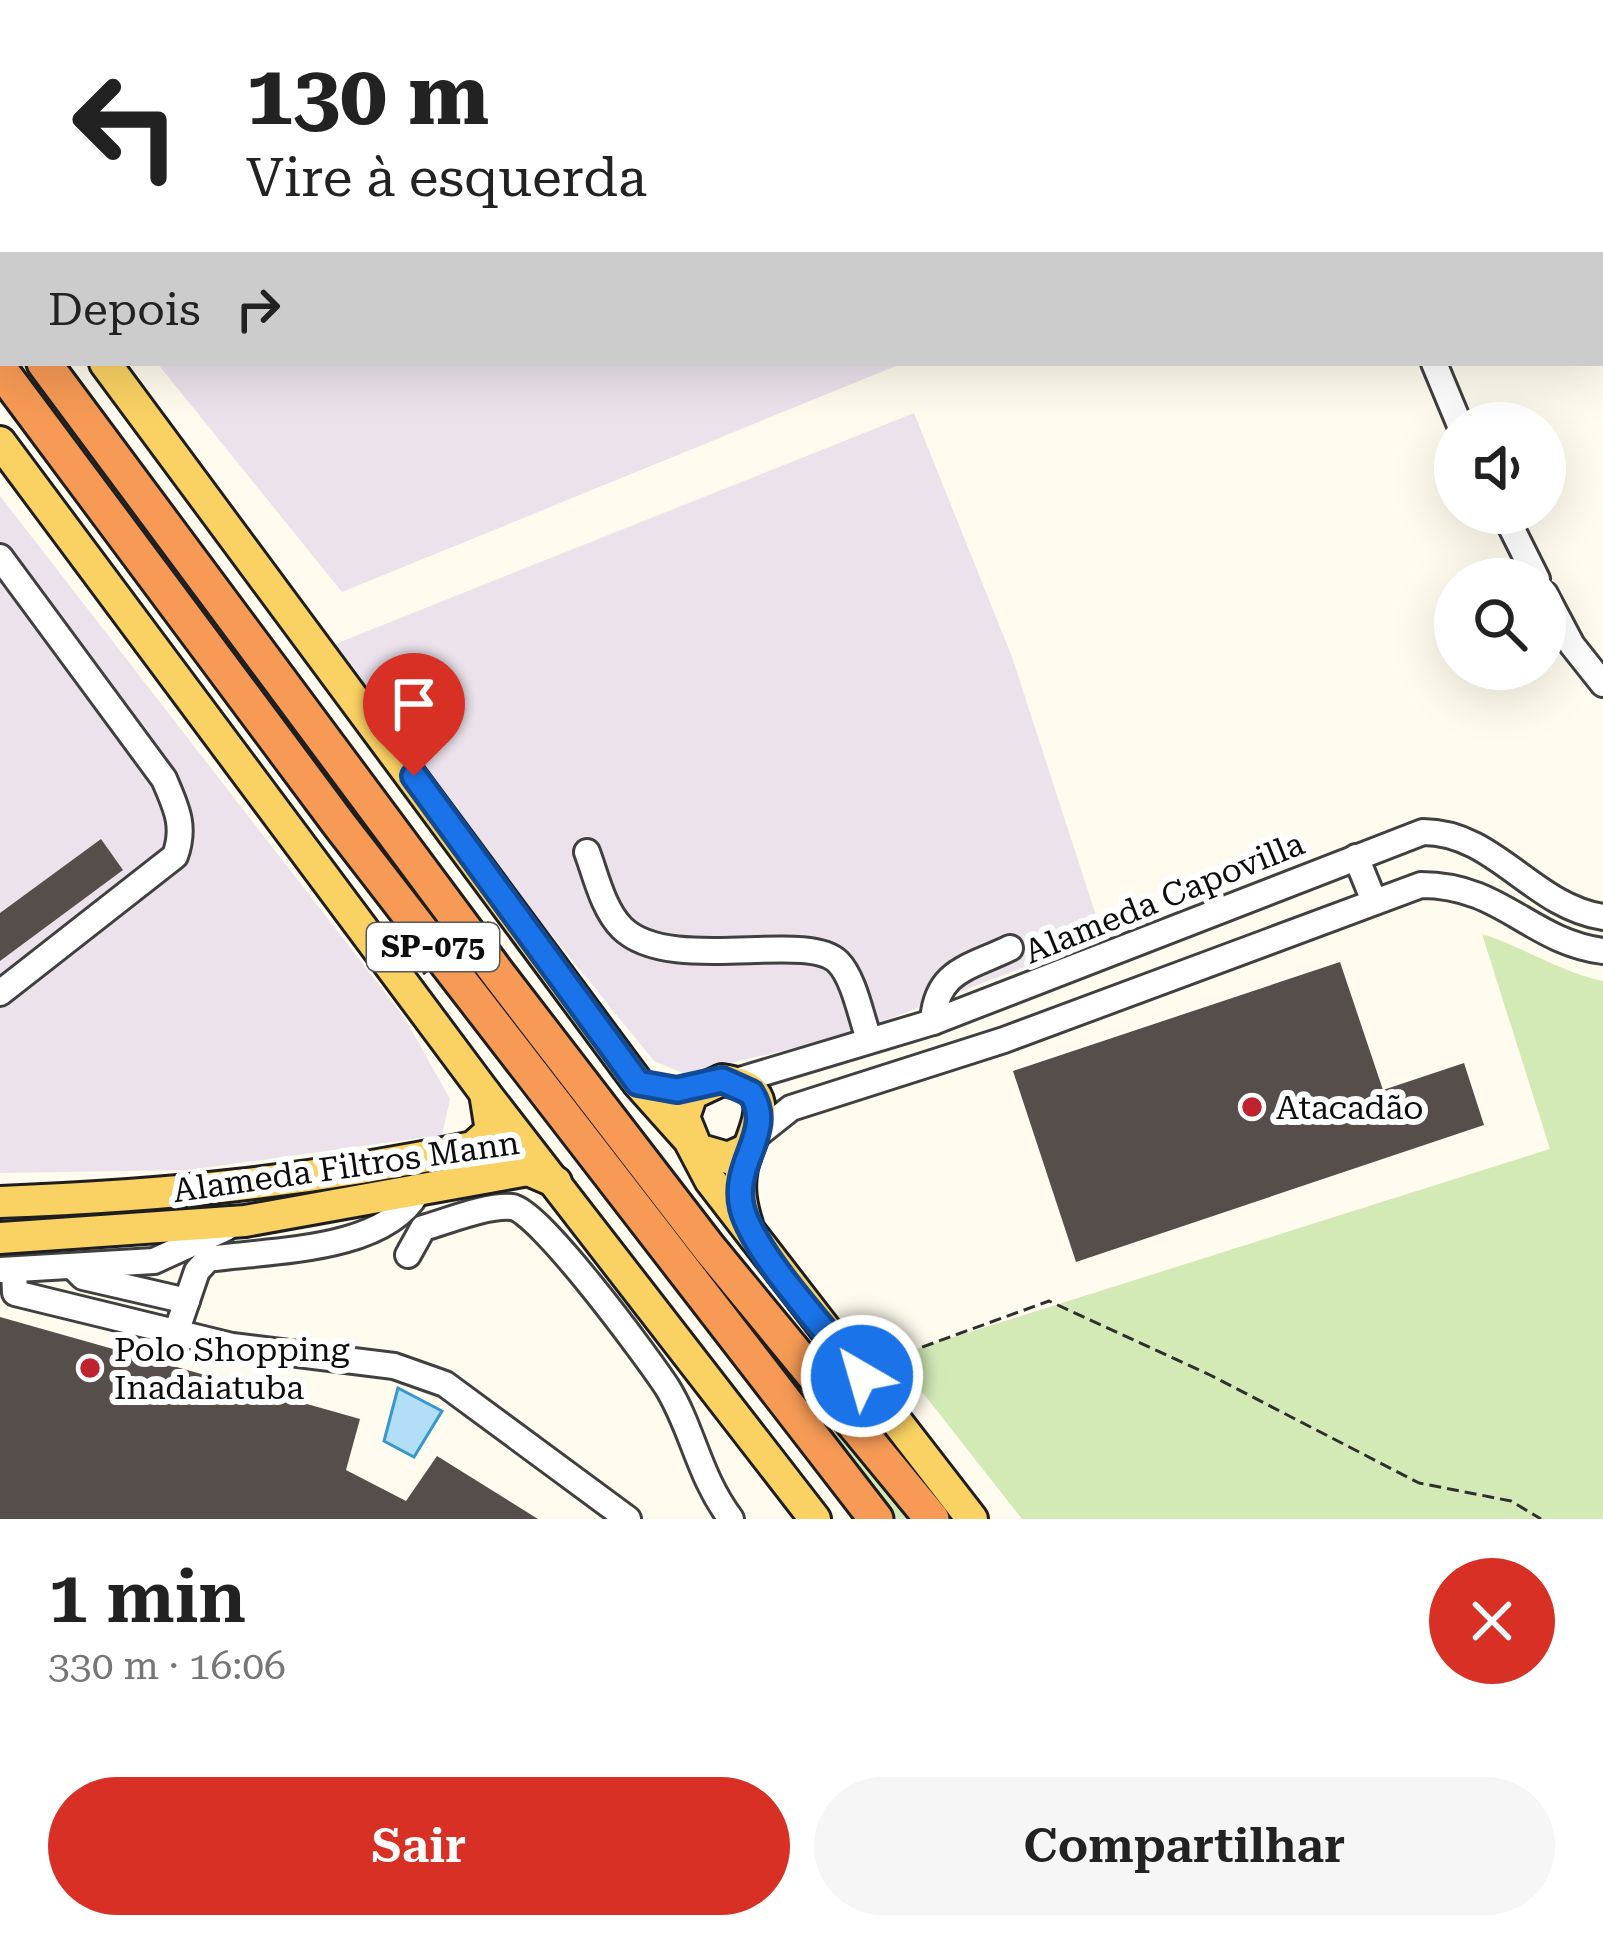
<!DOCTYPE html>
<html lang="pt">
<meta charset="utf-8">
<style>
:root{--surface:#fff;--page:#f6f6f6;--text:#222;--muted:#767676;--accent:#d93025}
body{margin:0;font-family:"Roboto Serif",serif;background:var(--page);color:var(--text);height:100vh;display:flex;flex-direction:column;font-size:45px;white-space:nowrap}
*{box-sizing:border-box;margin:0}
p{font-size:39px;color:var(--muted)}
.icon{flex:none;width:66px;height:66px;fill:none;stroke:currentColor;stroke-width:2;stroke-linecap:round;stroke-linejoin:round}
.map{position:relative;height:1519px;overflow:hidden}
.drawer{display:flex;flex-direction:column;background:var(--surface);flex:1}
.drawer>*{flex:none}
.guide{position:absolute;left:0px;top:0px;width:1605px;height:366px;box-shadow:0 12px 48px #0002;background:#fff;color:var(--text);overflow:hidden}
.fabs{position:absolute;left:1434px;top:402px;display:grid;gap:24px}
.fabs a{display:grid;place-items:center;width:132px;height:132px;border-radius:50%;background:var(--surface);box-shadow:0 12px 48px #0002;font-size:60px}
.pin{position:absolute;display:grid;place-items:center;width:102px;height:102px;color:#fff;margin:-123px -51px;border-radius:50% 50% 50% 0;rotate:-45deg;box-shadow:0 0 12px #0007}
.pin .icon{rotate:45deg}
.me{position:absolute;width:132px;margin:-66px;rotate:322deg;stroke-linejoin:round;filter:drop-shadow(0 0 9px #0008)}
.turn{display:flex;align-items:center;gap:42px;height:252px;padding:0 48px;font-size:54px}
.turn .icon{width:156px;height:156px;stroke-width:2.5}
.turn b{display:block;font-size:84px;line-height:102px}
.then{display:flex;align-items:center;height:114px;padding:0 48px;background:#0003;gap:24px;font-size:45px}
.round{display:grid;place-items:center;flex:none;width:126px;height:126px;border-radius:63px;background:var(--page)}
.head{display:flex;align-items:center;justify-content:space-between;height:204px;padding:0 48px}
h1{font-size:72px;font-weight:600;line-height:90px}
.primary-button{display:flex;gap:24px;margin-top:auto;padding:24px 48px}
.primary-button a{flex:1;height:138px;border-radius:72px;background:var(--accent);color:#fff;font-size:48px;font-weight:600;line-height:138px;text-align:center}
.primary-button a+a{background:var(--page);color:var(--text)}
.map>svg:first-child{display:block}
.industrial{fill:#ebe2ec}
.green{fill:#d3eab7}
.water{fill:#b2dff7;stroke:#3897cf;stroke-width:3}
.building{fill:#564e4a}
.lines{fill:none;stroke-linecap:round;stroke-linejoin:round}
.minor-casing{stroke:#404040;stroke-width:30}
.major-casing{stroke:#1e1e1e;stroke-width:36}
.highway-casing{stroke:#1e1e1e;stroke-width:39}
.path{stroke:#2f2f2f;stroke-width:3;stroke-dasharray:12 6;stroke-linecap:butt}
.minor{stroke:#fff;stroke-width:24}
.major{stroke:#fad163;stroke-width:30}
.highway{stroke:#f69a55;stroke-width:33}
.path-bridge{stroke:#2f2f2f;stroke-width:3;stroke-dasharray:12 6;stroke-linecap:butt}
.route-casing{stroke:#114b97;stroke-width:30}
.route{stroke:#1a73e8;stroke-width:21}
.poi-dot{fill:#bf232f;stroke:#fff;stroke-width:4.5}
.labels{text-anchor:middle;stroke-width:12;stroke-linejoin:round;paint-order:stroke}
.shield{fill:#fff;stroke:#565656;stroke-width:3}
.shield-label{font-size:30px;font-weight:bold;fill:#0d0d0d}
.street-label{font-size:33px;fill:#0d0d0d;stroke:#fff}
.poi-label{font-size:33px;fill:#0d0d0d;stroke:#fff;text-anchor:start}
</style>
<div class="map">
<svg width="1603" height="1519" viewBox="0 0 1603 1519">
<rect width="100%" height="100%" fill="#fffbee"/>
<!-- industrial -->
<g class="industrial">
<path d="M0 0H1231L1232 3H3V173Z"/>
<path d="M157 363H903L342 592Z"/>
<path d="M914 413 1012 657 1103 937 844 1036 685 1074 654 1061 491 860 333 645Z"/>
<path d="M0 496 404 1017 450 1099 442 1135 188 1170 0 1173Z"/>
</g>
<!-- green -->
<g class="green">
<path d="M8 363H32L918 1519H890Z"/>
<path d="M1482 934C1524 947 1560 972 1603 981V1519H1022L894 1356 1550 1149Z"/>
</g>
<!-- water -->
<path class="water" d="M398 1388 442 1411 414 1457 384 1441Z"/>
<!-- building -->
<g class="building">
<path d="M101 839 123 870 0 961V913Z"/>
<path d="M1340 962 1383 1090 1464 1063 1484 1125 1076 1262 1013 1071Z"/>
<path d="M0 1317 360 1419 346 1470 406 1501 437 1456 538 1519H0Z"/>
</g>
<g class="lines">
<!-- minor casing -->
<g class="minor-casing">
<g id="minor">
<path d="M335 0 336 3"/>
<path d="M1254 0V3"/>
<path d="M1434 363 1459 423"/>
<path d="M1504 513 1537 579"/>
<path d="M0 557 164 779C176 807 186 826 175 856L0 993"/>
<path d="M1545 594 1572 645 1603 684"/>
<path d="M587 852C596 876 603 909 622 928 670 975 806 930 838 962 854 978 861 1017 869 1039"/>
<path d="M1356 857 1374 901"/>
<path d="M933 1022C936 970 969 968 1010 948"/>
<path d="M733 1082 933 1022 1423 832C1495 832 1532 906 1603 917"/>
<path d="M757 1135 791 1108 1004 1040 1421 885C1502 885 1529 941 1603 951"/>
<path d="M408 1255 423 1228C448 1221 486 1205 512 1207 539 1210 648 1358 667 1387 693 1429 698 1475 731 1519"/>
<path d="M73 1267 83 1277 187 1301"/>
<path d="M0 1270 154 1261 226 1228"/>
<path d="M14 1270 15 1293 232 1346 394 1366 445 1384 628 1519"/>
<path d="M176 1333 197 1271 208 1259C271 1250 383 1252 417 1193"/>
</g>
</g>
<!-- major casing -->
<g class="major-casing">
<g id="major">
<path d="M0 223 3 227"/>
<path d="M105 363 638 1083 689 1140 710 1180 972 1519"/>
<path d="M0 442 485 1093 815 1519"/>
<path d="M0 1202C166 1196 310 1181 473 1147L491 1131 485 1093"/>
<path d="M747 1224C741 1205 738 1188 742 1168 749 1135 787 1089 722 1080L692 1094 684 1117 697 1149 728 1158 748 1149"/>
<path d="M0 1238 245 1221 528 1170 556 1182"/>
</g>
</g>
<!-- highway casing -->
<g class="highway-casing">
<g id="highway">
<path d="M0 301 3 306"/>
<path d="M44 363 499 975 709 1248 932 1519"/>
<path d="M0 369 339 824 876 1519"/>
</g>
</g>
<!-- path -->
<path class="path" d="M869 1344 914 1350 1049 1301 1210 1375 1419 1483 1511 1501 1541 1519"/>
<!-- minor -->
<use href="#minor" class="minor"/>
<!-- major -->
<use href="#major" class="major"/>
<!-- highway -->
<use href="#highway" class="highway"/>
<!-- path-bridge -->
<path class="path-bridge" d="M423 974 492 920"/>
</g>
<g class="lines">
<!-- route casing -->
<g class="route-casing">
<path id="route" d="M414 776 638 1083 677 1090 722 1080 751 1093C776 1132 731 1162 742 1208 754 1255 831 1335 862 1376"/>
</g>
<!-- route -->
<use href="#route" class="route"/>
</g>
<!-- markers -->
<g class="poi-dot">
<circle cx="1252" cy="1107" r="12"/>
<circle cx="90" cy="1368" r="12"/>
</g>
<g class="labels">
<!-- shield labels -->
<rect class="shield" x="367" y="923" width="132" height="48" rx="9"/>
<g class="shield-label">
<text x="433" y="957">SP-075</text>
</g>
<!-- street labels -->
<g class="street-label">
<text transform="translate(1164 897) rotate(-22)" y="12">Alameda Capovilla</text>
<text transform="translate(346 1166) rotate(-8)" y="12">Alameda Filtros Mann</text>
</g>
<!-- poi labels -->
<g class="poi-label">
<text x="1276" y="1119">Atacadão</text>
<text x="114" y="1361">Polo Shopping<tspan x="114" dy="38">Inadaiatuba</tspan></text>
</g>
</g>
</svg>
<div class="fabs">
<a><svg class="icon" aria-label="sound" viewBox="0 0 24 24"><path d="M4 9h4l5-4v14l-5-4H4zM17 9q2 3 0 6"/></svg></a>
<a><svg class="icon" aria-label="search" viewBox="0 0 24 24"><circle cx="10" cy="10" r="6"/><path d="M15 15l6 6"/></svg></a>
</div>
<div class="pin" style="left:414px;top:776px;background:#d93025"><svg class="icon" aria-label="arrive" viewBox="0 0 24 24"><path d="M6 21V4h12l-3 4 3 4H6"/></svg></div>
<svg class="me" style="left:862px;top:1376px" viewBox="-20 -20 40 40"><circle r="17" fill="#1a73e8" stroke="#fff" stroke-width="3"/><path d="M0-11L8 9 0 5-8 9z" fill="#fff"/></svg>
<div class="guide">
<div class="turn"><svg class="icon" aria-label="left" viewBox="0 0 24 24"><path d="M17 20v-9H6M10 6l-5 5 5 5"/></svg><div><b>130 m</b>Vire à esquerda</div></div>
<div class="then">Depois<svg class="icon" aria-label="right" viewBox="0 0 24 24"><path d="M7 20v-9h11M14 6l5 5-5 5"/></svg></div>
</div>
</div>
<section class="drawer">
<div class="head"><div><h1>1 min</h1><p>330 m · 16:06</p></div><a class="round" style="background:#d93025;color:#fff"><svg class="icon" aria-label="close" viewBox="0 0 24 24"><path d="M6 6l12 12M18 6L6 18"/></svg></a></div>
<div class="primary-button"><a>Sair</a><a>Compartilhar</a></div>
</section>
